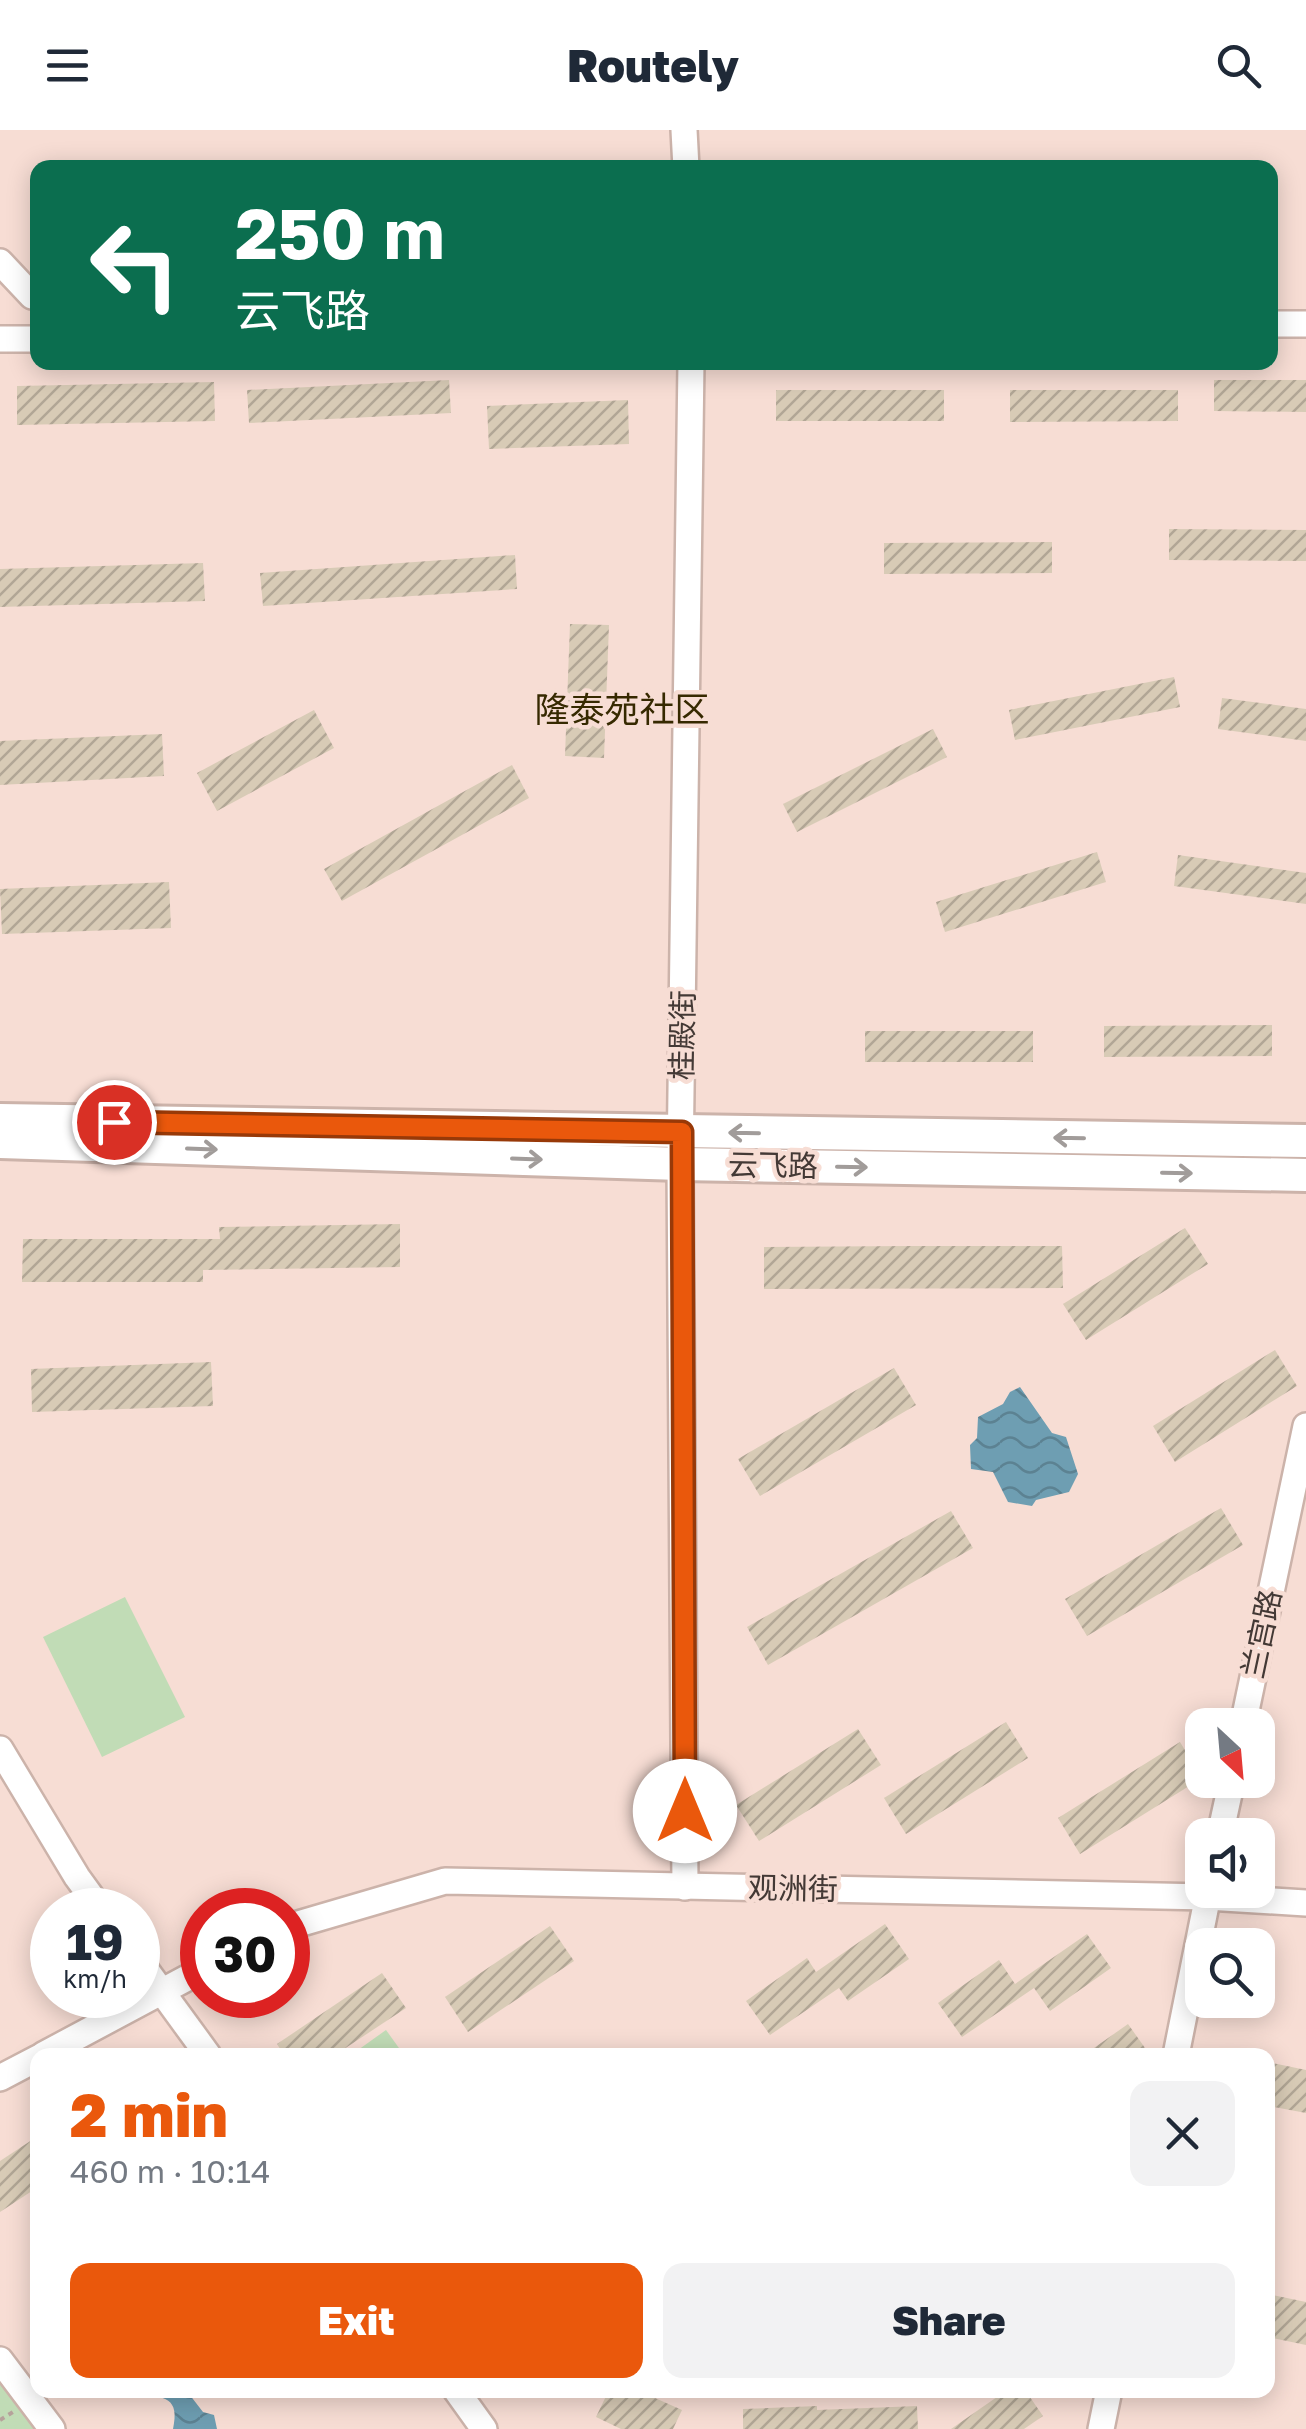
<!DOCTYPE html>
<meta charset="utf-8">
<style>
:root{--surface:#fff;--page:#f2f2f3;--text:#1f2937;--muted:#747a83;--accent:#ea580c}
body{margin:0;font-family:"Golos Text","Noto Sans SC",sans-serif;background:var(--page);color:var(--text);height:100vh;display:flex;flex-direction:column;font-size:38px;white-space:nowrap}
*{box-sizing:border-box;margin:0}
p{font-size:32px;color:var(--muted)}
.icon{flex:none;width:55px;height:55px;fill:none;stroke:currentColor;stroke-width:2;stroke-linecap:round;stroke-linejoin:round}
.map{position:relative;flex:1;overflow:hidden}
.details{position:absolute;left:30px;top:1918px;width:1245px;height:350px;display:flex;flex-direction:column;background:var(--surface);border-radius:20px;box-shadow:0 5px 25px #0003}
.details>*{flex:none}
.guide{position:absolute;left:30px;top:30px;width:1248px;height:210px;border-radius:20px;box-shadow:0 5px 25px #0003;background:#0b6e4f;color:#fff;overflow:hidden}
.needle{width:65px;rotate:154deg}
.buttons{position:absolute;left:1185px;top:1578px;display:grid;gap:20px}
.buttons a{display:grid;place-items:center;width:90px;height:90px;border-radius:20px;background:var(--surface);box-shadow:0 5px 25px #0003;font-size:50px}
.speed{position:absolute;left:30px;top:1758px;display:flex;gap:20px;font-size:50px;font-weight:700;text-align:center}
.speed>*{display:grid;place-content:center;width:130px;height:130px;border-radius:50%;background:var(--surface);box-shadow:0 5px 25px #0003;line-height:1}
.speed small{font-size:25px;font-weight:400}
.speed .limit{border:15px solid #d22;background:#fff;color:#111}
.pin{position:absolute;display:grid;place-items:center;width:85px;height:85px;color:#fff;margin:-42px;border:5px solid #fff;border-radius:50%;box-shadow:0 2px 10px #0007}
.me{position:absolute;width:110px;margin:-55px;rotate:0deg;stroke-linejoin:round;filter:drop-shadow(0 0 8px #0008)}
.turn{display:flex;align-items:center;gap:35px;height:210px;padding:0 40px;font-size:45px}
.turn .icon{width:130px;height:130px;stroke-width:2.5}
.turn b{display:block;font-size:70px;line-height:85px}
.round{display:grid;place-items:center;flex:none;width:105px;height:105px;border-radius:20px;background:var(--page)}
.headline{display:flex;align-items:center;justify-content:space-between;height:170px;padding:0 40px}
h1{font-size:60px;font-weight:800;line-height:75px;color:var(--accent)}
.action{display:flex;gap:20px;margin-top:auto;padding:20px 40px}
.action a{flex:1;height:115px;border-radius:20px;background:var(--accent);color:#fff;font-size:40px;font-weight:800;line-height:115px;text-align:center}
.action a+a{background:var(--page);color:var(--text)}
header{display:flex;justify-content:space-between;align-items:center;height:130px;padding:0 40px;background:var(--surface);font-size:45px;font-weight:800}
.map>svg:first-child{display:block}
.green{fill:#c1dcb6}
.water{fill:url(#water-waves)}
.building{fill:url(#building-hatch)}
.lines{fill:none;stroke-linecap:round;stroke-linejoin:round}
.minor-casing{stroke:#ccb3aa;stroke-width:30}
.major-casing{stroke:#ccb3aa;stroke-width:38}
.path{stroke:#b6a29b;stroke-width:4;stroke-dasharray:5 5;stroke-linecap:butt}
.minor{stroke:#fff;stroke-width:25}
.major{stroke:#fff;stroke-width:32}
.oneway{stroke:#a19c9a}
.route-casing{stroke:#983908;stroke-width:25}
.route{stroke:#ea580c;stroke-width:18}
.labels{text-anchor:middle;stroke-width:9;stroke-linejoin:round;paint-order:stroke}
.street-label{font-size:30px;fill:#433935;stroke:#f7ddd4}
.quarter-label{font-size:35px;fill:#362900;stroke:#f7ddd4}
</style>
<header><svg class="icon" aria-label="menu" viewBox="0 0 24 24"><path d="M4 6h16M4 12h16M4 18h16"/></svg>Routely<svg class="icon" aria-label="search" viewBox="0 0 24 24"><circle cx="10" cy="10" r="6"/><path d="M15 15l6 6"/></svg></header>
<div class="map">
<svg width="1306" height="2299" viewBox="0 0 1306 2299">
<defs>
<pattern id="water-waves" width="16" height="10" patternUnits="userSpaceOnUse" patternTransform="scale(2.5)"><rect width="16" height="10" fill="#6e9eb2"/><path d="M0 5q4-4 8 0t8 0" fill="none" stroke="#5c8292"/></pattern>
<pattern id="building-hatch" width="6" height="6" patternUnits="userSpaceOnUse" patternTransform="scale(2.5)"><rect width="6" height="6" fill="#d8cbb6"/><path d="M-1 1l2-2M0 6l6-6M5 7l2-2" fill="none" stroke="#b1a695"/></pattern>
</defs>
<rect width="100%" height="100%" fill="#f7ddd4"/>
<!-- green -->
<g class="green">
<path d="M125 1467 185 1587 102 1627 43 1507Z"/>
<path d="M386 1900 404 1925H351Z"/>
<path d="M0 2247 38 2299H0Z"/>
</g>
<!-- water -->
<g class="water">
<path d="M1020 1257 1052 1303 1066 1307 1078 1344 1069 1362 1036 1370 1032 1376 1008 1372 993 1342 971 1339 970 1315 977 1308 978 1287 1003 1274 1010 1262Z"/>
<path d="M149 2260H186L203 2282 214 2285 217 2299H173C180 2268 165 2266 138 2265Z"/>
</g>
<!-- building -->
<g class="building">
<path d="M449 250 451 283 249 293 247 260Z"/>
<path d="M1214 250H1306V282L1214 281Z"/>
<path d="M214 252 215 291 17 295V256Z"/>
<rect x="776" y="260" width="168" height="31"/>
<path d="M1010 260H1178V291L1010 292Z"/>
<path d="M628 270 629 314 489 319 487 276Z"/>
<path d="M1169 399 1306 400V431L1169 430Z"/>
<path d="M1052 412V443L884 444V413Z"/>
<path d="M515 425 517 459 263 476 260 443Z"/>
<path d="M203 433 205 471 0 477V439Z"/>
<path d="M570 494 609 495 604 628 565 626Z"/>
<path d="M1174 547 1180 577 1015 610 1009 580Z"/>
<path d="M1222 568 1306 579V611L1218 599Z"/>
<path d="M314 580 334 618 217 681 197 643Z"/>
<path d="M933 599 947 627 797 702 783 674Z"/>
<path d="M162 604 164 646 0 655V611Z"/>
<path d="M512 635 529 668 342 771 324 739Z"/>
<path d="M1097 722 1106 752 945 802 936 772Z"/>
<path d="M1178 725 1306 743V774L1174 756Z"/>
<path d="M169 752 171 798 2 804 0 759Z"/>
<path d="M1272 895V926L1104 927V896Z"/>
<rect x="865" y="901" width="168" height="31"/>
<path d="M400 1094V1137L203 1140V1152H22L23 1109H220L219 1097Z"/>
<path d="M1185 1098 1208 1134 1086 1210 1063 1174Z"/>
<path d="M908 1116H1062L1063 1158 764 1159V1117Z"/>
<path d="M1275 1220 1297 1256 1175 1332 1153 1296Z"/>
<path d="M211 1232 213 1276 32 1282 31 1239Z"/>
<path d="M894 1238 916 1275 760 1366 738 1329Z"/>
<path d="M1221 1378 1243 1415 1087 1506 1065 1469Z"/>
<path d="M951 1381 973 1418 768 1535 747 1497Z"/>
<path d="M1006 1592 1028 1628 906 1704 884 1668Z"/>
<path d="M858 1599 881 1635 759 1711 736 1675Z"/>
<path d="M1180 1612 1202 1648 1080 1724 1058 1688Z"/>
<path d="M885 1794 909 1829 848 1871 839 1858 770 1905 746 1871 807 1828 816 1842Z"/>
<path d="M550 1796 574 1831 468 1902 445 1867Z"/>
<path d="M1087 1804 1111 1838 1050 1881 1034 1858 962 1907 938 1873 999 1830 1015 1854Z"/>
<path d="M382 1843 406 1878 335 1925H284L277 1914Z"/>
<path d="M1128 1894 1150 1925H1084Z"/>
<path d="M1268 1932 1306 1940V1983L1268 1976Z"/>
<path d="M38 2006V2057L0 2082V2031Z"/>
<path d="M1268 2164 1306 2172V2215L1268 2207Z"/>
<path d="M609 2260H637L682 2280 673 2299H621L596 2287Z"/>
<path d="M1007 2260H1025L1043 2286 1024 2299H951Z"/>
<path d="M817 2276V2280L917 2276 918 2299H743V2279Z"/>
</g>
<g class="lines">
<!-- minor casing -->
<g class="minor-casing">
<g id="minor">
<path d="M684 0 686 38"/>
<path d="M0 132 32 166H38"/>
<path d="M1270 194H1306"/>
<path d="M0 209H38"/>
<path d="M1243 1595 1306 1296"/>
<path d="M0 1619 77 1747 101 1780"/>
<path d="M1220 1705 1232 1650"/>
<path d="M685 1757 680 1034 691 232"/>
<path d="M288 1797 445 1751 1207 1767 1306 1773"/>
<path d="M138 1829 208 1925"/>
<path d="M43 1925 202 1840"/>
<path d="M1176 1925 1209 1760"/>
<path d="M0 1948 38 1928"/>
<path d="M0 2230 52 2299"/>
<path d="M456 2260 484 2299"/>
<path d="M1101 2299 1109 2260"/>
</g>
</g>
<!-- major casing -->
<g class="major-casing">
<g id="major">
<path d="M0 990 1306 1011"/>
<path d="M0 1012 680 1034 1306 1045"/>
</g>
</g>
<!-- path -->
<path class="path" d="M0 2290 13 2282"/>
<!-- minor -->
<use href="#minor" class="minor"/>
<!-- major -->
<use href="#major" class="major"/>
</g>
<!-- one-way arrows -->
<defs><path id="oneway-shaft" d="M-6 0H5M1.5-3L5.5 0L1.5 3" fill="none" stroke-width="1.6" stroke-linecap="round" stroke-linejoin="round" transform="scale(2.5)"/></defs>
<g class="oneway">
<use href="#oneway-shaft" transform="translate(744 1003) rotate(-179)"/>
<use href="#oneway-shaft" transform="translate(1069 1008) rotate(-179)"/>
<use href="#oneway-shaft" transform="translate(202 1019) rotate(2)"/>
<use href="#oneway-shaft" transform="translate(527 1029) rotate(2)"/>
<use href="#oneway-shaft" transform="translate(852 1037) rotate(1)"/>
<use href="#oneway-shaft" transform="translate(1177 1043) rotate(1)"/>
</g>
<g class="lines">
<!-- route casing -->
<g class="route-casing">
<path id="route" d="M114 992 682 1002 685 1681"/>
</g>
<!-- route -->
<use href="#route" class="route"/>
</g>
<g class="labels">
<!-- street labels -->
<g class="street-label">
<text transform="translate(683 905) rotate(-89)" y="10">桂殿街</text>
<text transform="translate(773 1036) rotate(1)" y="10">云飞路</text>
<text transform="translate(1262 1504) rotate(-78)" y="10">兰宫路</text>
<text transform="translate(793 1759) rotate(1)" y="10">观洲街</text>
</g>
<!-- quarter labels -->
<g class="quarter-label">
<text x="622" y="592">隆泰苑社区</text>
</g>
</g>
</svg>
<div class="buttons">
<a><svg class="needle" viewBox="-14 -14 28 28"><path d="M0-13l5 13h-10z" fill="#e53935"/><path d="M0 13l5-13h-10z" fill="#747a83"/></svg></a>
<a><svg class="icon" aria-label="sound" viewBox="0 0 24 24"><path d="M4 9h4l5-4v14l-5-4H4zM17 9q2 3 0 6"/></svg></a>
<a><svg class="icon" aria-label="search" viewBox="0 0 24 24"><circle cx="10" cy="10" r="6"/><path d="M15 15l6 6"/></svg></a>
</div>
<div class="speed"><div>19<small>km/h</small></div><div class="limit">30</div></div>
<div class="pin" style="left:114px;top:992px;background:#d93025"><svg class="icon" aria-label="arrive" viewBox="0 0 24 24"><path d="M6 21V4h12l-3 4 3 4H6"/></svg></div>
<svg class="me" style="left:685px;top:1681px" viewBox="-20 -20 40 40"><circle r="19" fill="#fff"/><path d="M0-13L10 11 0 6-10 11z" fill="#ea580c"/></svg>
<div class="guide">
<div class="turn"><svg class="icon" aria-label="left" viewBox="0 0 24 24"><path d="M17 20v-9H6M10 6l-5 5 5 5"/></svg><div><b>250 m</b>云飞路</div></div>
</div>
<section class="details">
<div class="headline"><div><h1>2 min</h1><p>460 m · 10:14</p></div><a class="round"><svg class="icon" aria-label="close" viewBox="0 0 24 24"><path d="M6 6l12 12M18 6L6 18"/></svg></a></div>
<div class="action"><a>Exit</a><a>Share</a></div>
</section>
</div>
